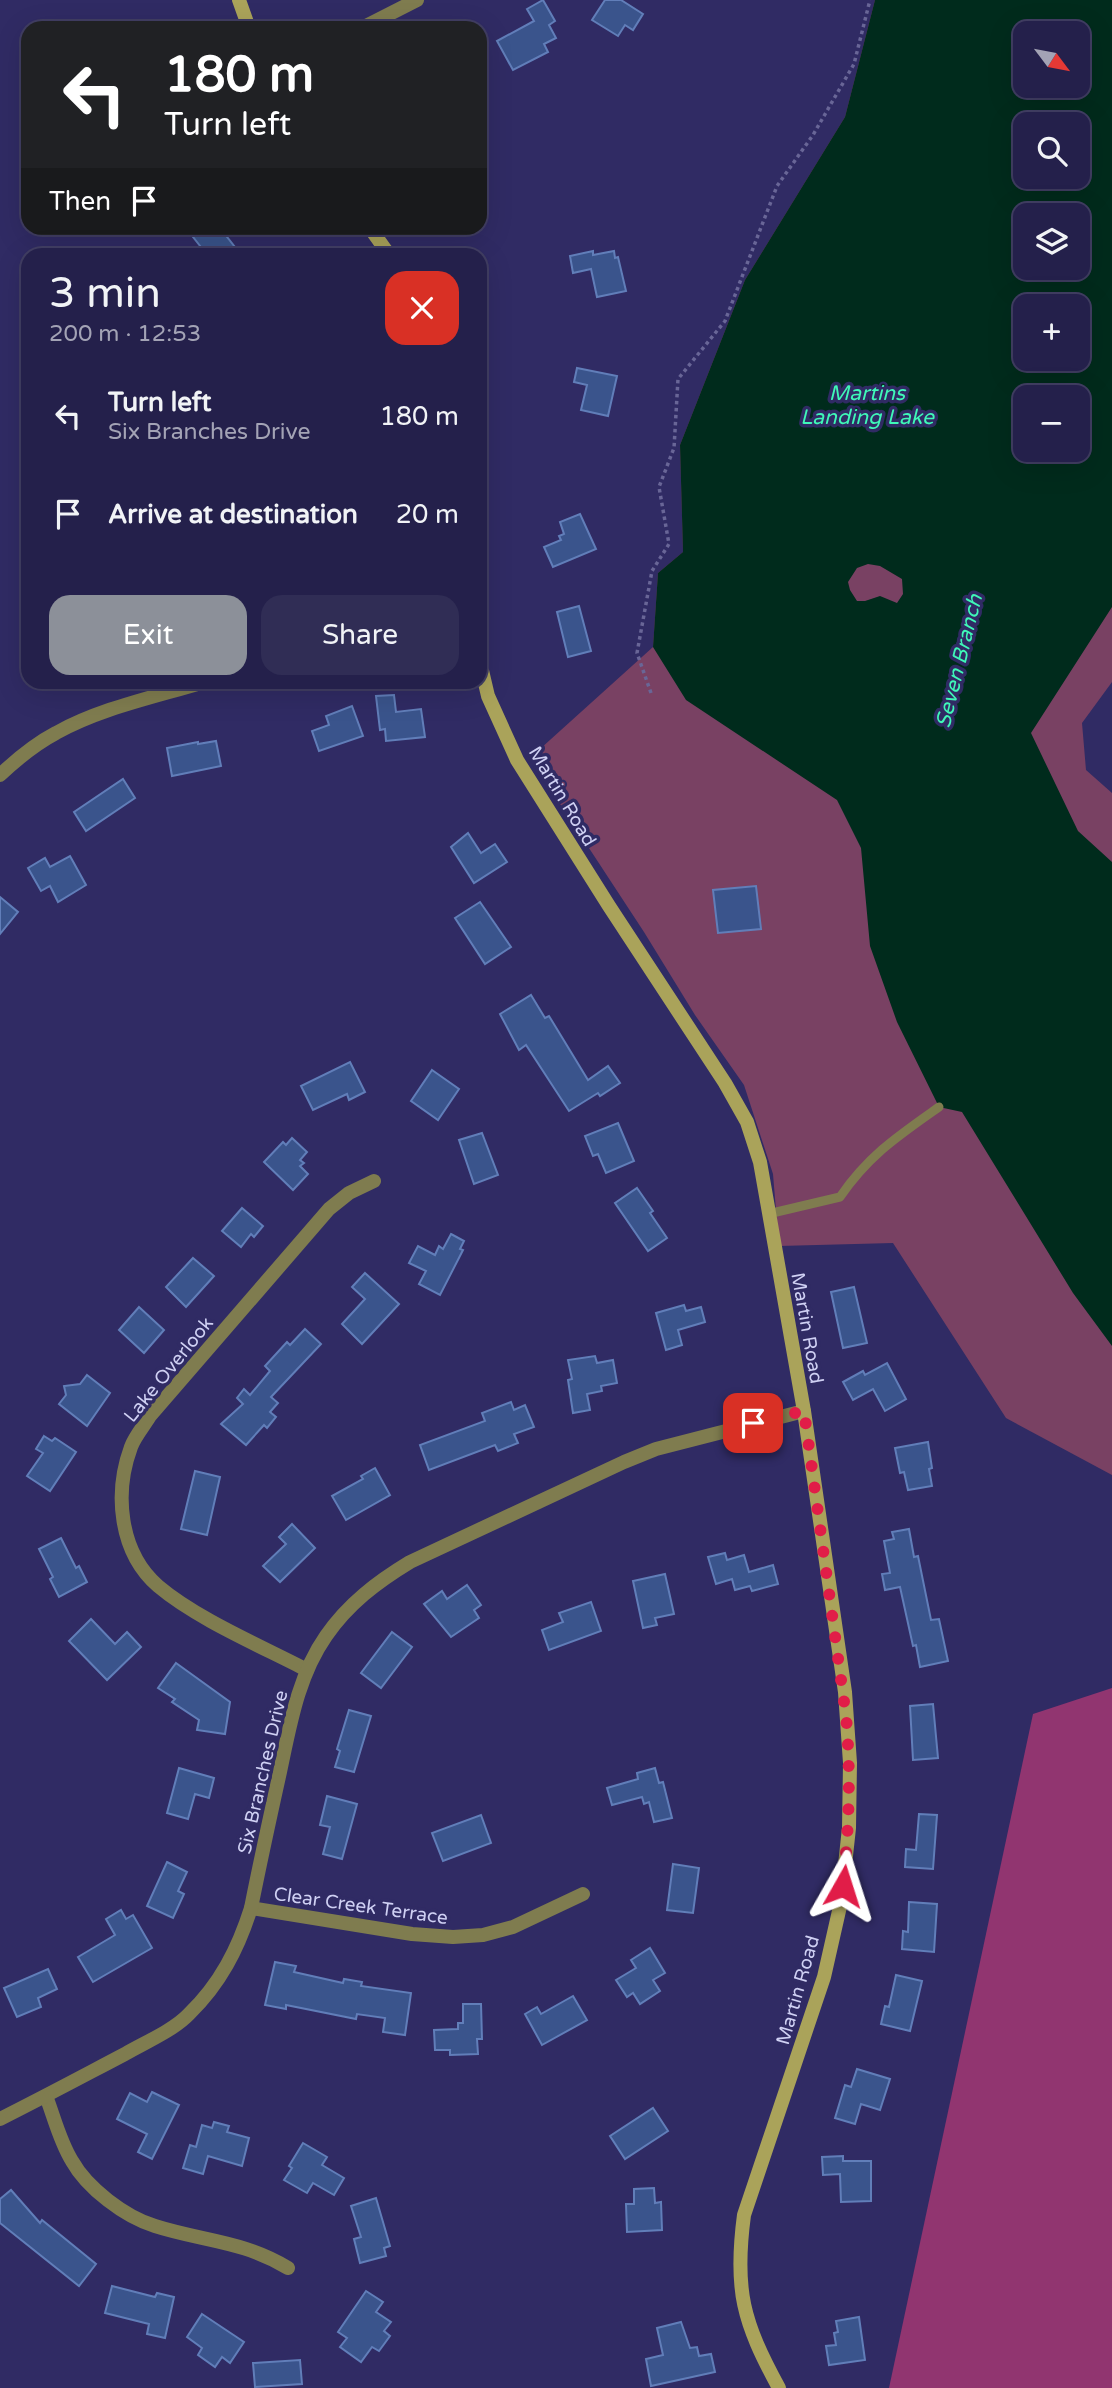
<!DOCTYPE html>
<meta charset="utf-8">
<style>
:root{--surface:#24204b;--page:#302d55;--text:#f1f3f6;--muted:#a3a3b5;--line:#413e63;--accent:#8c9099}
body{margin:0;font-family:"Varela Round",sans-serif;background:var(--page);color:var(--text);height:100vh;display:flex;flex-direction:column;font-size:26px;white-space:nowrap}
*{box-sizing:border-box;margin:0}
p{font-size:23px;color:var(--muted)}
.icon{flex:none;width:38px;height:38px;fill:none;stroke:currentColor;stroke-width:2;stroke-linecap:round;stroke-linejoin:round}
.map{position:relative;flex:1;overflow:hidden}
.panel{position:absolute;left:21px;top:248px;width:466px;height:441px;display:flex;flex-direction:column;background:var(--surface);border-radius:21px;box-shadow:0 7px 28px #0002,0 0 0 2px var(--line)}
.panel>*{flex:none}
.guide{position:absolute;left:21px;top:21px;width:466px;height:214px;border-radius:21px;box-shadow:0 7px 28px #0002,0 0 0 2px var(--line);background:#202124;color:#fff;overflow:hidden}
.needle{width:46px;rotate:122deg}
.tools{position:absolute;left:1013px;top:21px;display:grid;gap:14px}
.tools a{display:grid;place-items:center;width:77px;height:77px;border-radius:14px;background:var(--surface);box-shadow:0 7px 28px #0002,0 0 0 2px var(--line);font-size:35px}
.pin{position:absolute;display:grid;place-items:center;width:60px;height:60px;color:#fff;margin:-30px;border-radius:14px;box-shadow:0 4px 10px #0006}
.me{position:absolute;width:77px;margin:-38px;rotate:6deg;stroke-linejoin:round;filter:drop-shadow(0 0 5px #0008)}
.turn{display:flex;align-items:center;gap:24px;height:147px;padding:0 28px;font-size:32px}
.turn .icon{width:91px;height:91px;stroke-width:2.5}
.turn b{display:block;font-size:49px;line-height:60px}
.then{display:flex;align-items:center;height:66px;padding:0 28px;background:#0003;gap:14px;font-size:26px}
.round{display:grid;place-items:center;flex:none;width:74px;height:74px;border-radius:21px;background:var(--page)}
.head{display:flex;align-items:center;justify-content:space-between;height:119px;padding:0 28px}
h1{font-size:42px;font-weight:600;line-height:52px}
.action{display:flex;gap:14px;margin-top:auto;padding:14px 28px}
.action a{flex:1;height:80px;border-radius:21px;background:var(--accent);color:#fff;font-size:28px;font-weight:600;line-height:80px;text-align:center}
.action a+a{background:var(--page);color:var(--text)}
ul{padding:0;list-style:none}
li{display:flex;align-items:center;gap:21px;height:98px;padding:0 28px}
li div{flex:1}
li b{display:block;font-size:26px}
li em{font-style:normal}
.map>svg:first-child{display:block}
.green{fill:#794163;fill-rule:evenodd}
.forest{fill:#913570}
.water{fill:#002b1c;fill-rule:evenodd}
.building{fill:#3a548c;stroke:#617eb9;stroke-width:2}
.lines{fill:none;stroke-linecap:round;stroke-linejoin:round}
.path{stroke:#696697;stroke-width:3.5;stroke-dasharray:3.5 3.5;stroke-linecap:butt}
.lane{stroke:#7f7c4f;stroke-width:9}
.street{stroke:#7f7c4f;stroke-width:14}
.secondary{stroke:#aaa35a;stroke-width:14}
.route{stroke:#e11d48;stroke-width:12;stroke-dasharray:0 21.6}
.labels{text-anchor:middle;stroke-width:7;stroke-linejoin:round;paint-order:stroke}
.street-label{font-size:19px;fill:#cfd0f3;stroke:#302b64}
.water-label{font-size:21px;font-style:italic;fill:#3ff8b8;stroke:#302b64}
</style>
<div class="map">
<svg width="1112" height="2388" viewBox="0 0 1112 2388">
<rect width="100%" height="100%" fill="#302b64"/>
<!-- green -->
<path class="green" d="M875 0H1112V682L1082 723 1086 770 1112 793V1475L1006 1418 893 1243 779 1246 773 1174 744 1085 695 1015 644 932 530 758 653 647 658 573 683 552 680 445 745 280 845 117ZM1026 33H1078V86H1026ZM1026 124H1078V177H1026ZM1026 215H1078V268H1026ZM1026 306H1078V359H1026ZM1026 397H1078V450H1026Z"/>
<!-- forest -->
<path class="forest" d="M1112 1688V2388H889L1033 1714Z"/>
<!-- water -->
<path class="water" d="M875 0H1112V607L1031 733 1078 831 1112 862V1346L1073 1293 962 1112 939 1107 897 1022 870 946 861 848 837 800 686 700 653 647 658 573 683 552 680 445 745 280 845 117ZM1026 33H1078V86H1026ZM1026 124H1078V177H1026ZM1026 215H1078V268H1026ZM1026 306H1078V359H1026ZM1026 397H1078V450H1026ZM868 564 880 566 902 579 903 594 897 603 880 596 865 601H857L850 590 848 582 857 568Z"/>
<!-- building -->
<g class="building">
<path d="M543 0 555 21 549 25 556 38 544 44 548 52 513 70 497 41 534 21 527 9Z"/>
<path d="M605 0H621L643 14 633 30 625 25 618 36 592 20Z"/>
<path d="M186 228H220L242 256H208Z"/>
<path d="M593 251V255L614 251 615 258 618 257 626 291 597 297 591 269 573 273 570 256Z"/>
<path d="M577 368 617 376 608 416 581 410 587 385 574 382Z"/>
<path d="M580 514 596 549 553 567 544 547 561 540 559 536 564 534 560 522Z"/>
<path d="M579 606 591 651 568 657 557 612Z"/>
<path d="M394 695 396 712 421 709 425 737 386 741 385 729 380 730 376 696Z"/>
<path d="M352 706 363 736 319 751 312 731 329 725 326 716Z"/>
<path d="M216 741 221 766 172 776 167 748 198 742V744Z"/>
<path d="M123 779 135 798 86 831 74 812Z"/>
<path d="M468 833 481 853 495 844 507 862 474 883 451 847Z"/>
<path d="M70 856 86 885 58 902 50 886 41 891 28 868 45 858 50 867Z"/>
<path d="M756 886 761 929 718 933 713 890Z"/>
<path d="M0 897 18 912 0 934Z"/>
<path d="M480 902 511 947 485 964 455 918Z"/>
<path d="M531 995 545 1018 549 1016 588 1080 608 1066 620 1083 600 1096 598 1093 569 1111 526 1045 519 1050 500 1014Z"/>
<path d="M350 1062 365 1092 349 1100 347 1094 313 1110 301 1086Z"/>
<path d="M432 1070 459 1089 438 1120 411 1101Z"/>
<path d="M618 1123 634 1161 606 1173 598 1154 593 1156 585 1136Z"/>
<path d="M482 1133 498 1175 474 1184 459 1140Z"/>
<path d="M292 1138 307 1152 300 1160 304 1163 300 1166 308 1174 293 1190 264 1162 283 1142 286 1145Z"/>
<path d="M637 1188 653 1211 650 1213 667 1238 648 1251 615 1203Z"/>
<path d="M242 1208 263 1226 254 1237 251 1234 241 1247 222 1231Z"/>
<path d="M451 1234 464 1241 460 1249 463 1250 440 1295 419 1284 426 1271 409 1263 418 1246 435 1255 439 1246 443 1249Z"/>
<path d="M193 1258 214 1276 186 1307 166 1287Z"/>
<path d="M365 1273 399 1304 362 1344 342 1324 365 1299 352 1287Z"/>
<path d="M854 1287 867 1343 843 1348 831 1292Z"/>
<path d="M684 1305 686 1311 701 1307 705 1322 678 1330 682 1345 666 1350 656 1313Z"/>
<path d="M139 1307 164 1330 144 1353 119 1330Z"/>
<path d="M305 1329 321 1344 271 1397 278 1403 270 1412 276 1417 267 1428 264 1425 246 1445 221 1424 243 1404 237 1398 244 1389 250 1395 270 1371 265 1366 287 1342 290 1345Z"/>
<path d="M595 1356 597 1363 613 1360 617 1383 601 1386 602 1391 587 1394 590 1410 573 1413 568 1380 572 1379 568 1360Z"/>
<path d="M887 1363 906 1399 885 1411 873 1389 853 1400 843 1382 863 1371 865 1375Z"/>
<path d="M87 1375 110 1393 87 1426 59 1404 66 1395 64 1386 80 1384Z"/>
<path d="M511 1402 514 1410 525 1405 534 1427 514 1434 518 1443 498 1451 495 1445 429 1470 420 1445 485 1421 482 1413Z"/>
<path d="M44 1436 52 1441 55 1438 76 1452 50 1491 27 1476 43 1453 36 1449Z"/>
<path d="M928 1442 932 1468 929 1469 932 1486 908 1490 904 1472 900 1473 895 1448Z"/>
<path d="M375 1468 390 1495 346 1520 332 1496 363 1479 361 1476Z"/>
<path d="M195 1471 220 1477 207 1535 181 1529Z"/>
<path d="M292 1524 315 1548 280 1582 263 1566 286 1544 279 1537Z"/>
<path d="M909 1529 914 1557 918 1556 931 1620 939 1619 948 1661 920 1667 916 1645 913 1646 900 1587 885 1590 882 1574 890 1573 884 1541 894 1539 892 1532Z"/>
<path d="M61 1538 76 1568 79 1566 87 1582 59 1597 50 1579 53 1577 39 1549Z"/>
<path d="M725 1553 727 1560 744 1555 749 1572 773 1565 778 1584 752 1591 750 1586 735 1590 732 1579 716 1584 708 1557Z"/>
<path d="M665 1574 674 1614 655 1618 657 1625 643 1628 633 1581Z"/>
<path d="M467 1585 481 1605 474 1610 479 1618 451 1637 424 1604 442 1591 447 1599Z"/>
<path d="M591 1602 601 1631 549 1650 542 1630 563 1622 559 1613Z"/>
<path d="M91 1619 115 1644 127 1632 141 1647 107 1680 69 1641Z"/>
<path d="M392 1632 412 1647 381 1688 361 1673Z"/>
<path d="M176 1663 230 1702 225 1734 197 1730 199 1720 172 1702 175 1699 158 1688Z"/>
<path d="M933 1704 938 1758 913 1760 910 1706Z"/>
<path d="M349 1710 371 1716 354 1772 335 1767 340 1751 337 1749Z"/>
<path d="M179 1768 214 1778 209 1798 195 1794 188 1819 167 1813Z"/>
<path d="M655 1768 659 1783 663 1782 672 1818 654 1822 649 1802 644 1804 642 1797 612 1805 607 1788 638 1779 637 1773Z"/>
<path d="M327 1796 357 1804 342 1859 323 1854 330 1827 320 1825Z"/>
<path d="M919 1814 937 1815 933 1869 905 1867 906 1849 916 1850Z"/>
<path d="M481 1815 491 1843 443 1861 432 1833Z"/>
<path d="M167 1862 187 1872 178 1891 184 1894 173 1918 147 1906Z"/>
<path d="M673 1864 699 1868 693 1913 667 1910Z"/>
<path d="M909 1902 937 1904 934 1952 902 1949 903 1931 908 1932Z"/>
<path d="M121 1910 126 1919 133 1915 152 1948 93 1982 78 1957 115 1935 106 1919Z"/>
<path d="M650 1948 665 1973 653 1980 660 1991 640 2004 633 1993 627 1997 616 1980 636 1968 631 1960Z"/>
<path d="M275 1962 296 1966 294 1972 343 1983 344 1979 362 1982 361 1986 411 1993 405 2035 383 2032 385 2018 357 2014 356 2019 286 2005V2009L265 2005Z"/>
<path d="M48 1969 57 1989 38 1998 41 2007 17 2017 4 1988Z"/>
<path d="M896 1975 922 1981 910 2031 881 2024 885 2006 889 2007Z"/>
<path d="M573 1996 587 2020 542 2045 525 2014 537 2007 541 2014Z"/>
<path d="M463 2004H481L482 2039H477L478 2054 450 2055V2050H435L434 2030 458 2029V2023H463Z"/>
<path d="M857 2069 890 2079 880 2110 861 2104 855 2124 835 2118 845 2085 851 2087Z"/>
<path d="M152 2092 179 2105 152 2159 138 2152 147 2134 117 2119 130 2093 147 2102Z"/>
<path d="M653 2108 668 2131 625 2159 610 2136Z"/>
<path d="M214 2122 229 2126 227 2132 249 2138 242 2166 208 2156 203 2174 183 2168 190 2145 196 2147 202 2125 212 2128Z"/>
<path d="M303 2143 327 2157 322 2165 344 2178 334 2195 313 2183 307 2193 284 2180 292 2168 289 2166Z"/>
<path d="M843 2156V2161H871V2201L841 2202 840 2174 823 2175 822 2157Z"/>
<path d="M654 2188 655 2203 661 2202 662 2230 627 2232 626 2204H634V2189Z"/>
<path d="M11 2190 40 2223 42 2220 96 2264 79 2286 0 2223V2199Z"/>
<path d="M376 2198 390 2246 384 2248 386 2256 360 2263 354 2239 361 2237 351 2206Z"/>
<path d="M112 2286 155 2297 157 2293 174 2297 165 2338 147 2334 149 2324 105 2313Z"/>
<path d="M366 2291 383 2302 376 2312 391 2322 384 2331 390 2336 379 2351 372 2347 361 2362 340 2347 347 2338 338 2332Z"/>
<path d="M202 2314 244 2342 230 2363 222 2357 215 2367 198 2355 202 2348 187 2337Z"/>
<path d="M859 2317 865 2360 829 2365 826 2346 836 2345 834 2333 838 2332 836 2321Z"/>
<path d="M681 2322 690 2348 697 2347 699 2356 711 2354 715 2372 651 2386 646 2359 663 2355 657 2328Z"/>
<path d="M300 2360 302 2384 255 2387 253 2363Z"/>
</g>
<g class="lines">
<!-- path -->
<path class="path" d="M651 693 637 653 652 571 669 544 659 487 674 448 678 379 725 321 777 186 813 135 854 64 870 0"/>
<!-- lane -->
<path class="lane" d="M768 1214 840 1197C869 1155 898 1136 939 1107"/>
<!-- street -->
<g class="street">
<path d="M362 28 417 0"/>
<path d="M0 775C17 759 35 744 56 733 101 708 155 697 204 682"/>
<path d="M307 1670C261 1646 197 1619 158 1586 119 1552 114 1493 131 1447 135 1436 144 1426 150 1416L329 1209 349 1193 374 1181"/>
<path d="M251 1908 412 1934 453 1937 483 1935 513 1927 583 1894"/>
<path d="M46 2096C54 2117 60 2142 72 2161 87 2188 125 2217 155 2226 202 2241 244 2241 288 2268"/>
<path d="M0 2119C42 2098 83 2076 125 2054 144 2043 174 2030 189 2014 220 1984 238 1949 251 1908 260 1863 270 1817 280 1772 290 1725 298 1676 326 1636 348 1604 377 1582 410 1562L624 1462 656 1449 804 1411"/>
</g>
<!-- secondary -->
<g class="secondary">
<path d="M239 0 249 28"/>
<path d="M370 228 390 256"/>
<path d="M480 662 488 696 517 760 609 906 725 1083 747 1122 760 1162 804 1411 845 1692 850 1763 849 1828 841 1902 824 1977 744 2215C734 2290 743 2322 779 2388"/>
</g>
</g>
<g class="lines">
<!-- route -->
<path class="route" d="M753 1423 804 1411 846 1716C851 1773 849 1829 843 1886"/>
</g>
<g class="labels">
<!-- street labels -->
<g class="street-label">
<text transform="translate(563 796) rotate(59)" y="7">Martin Road</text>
<text transform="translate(808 1328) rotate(80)" y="7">Martin Road</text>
<text transform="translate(168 1369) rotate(-51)" y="7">Lake Overlook</text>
<text transform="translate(262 1772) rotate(-77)" y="7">Six Branches Drive</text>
<text transform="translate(361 1905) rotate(8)" y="7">Clear Creek Terrace</text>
<text transform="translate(797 1990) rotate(-74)" y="7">Martin Road</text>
</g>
<!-- water labels -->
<g class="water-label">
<text x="867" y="400">Martins<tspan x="867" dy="24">Landing Lake</tspan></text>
<text transform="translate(959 661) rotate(-76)" y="7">Seven Branch</text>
</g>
</g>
</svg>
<div class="tools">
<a><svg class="needle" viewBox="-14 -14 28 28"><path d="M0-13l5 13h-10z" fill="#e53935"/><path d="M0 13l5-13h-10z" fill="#a3a3b5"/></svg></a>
<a><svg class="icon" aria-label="search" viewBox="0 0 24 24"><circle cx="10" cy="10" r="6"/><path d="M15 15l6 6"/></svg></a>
<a><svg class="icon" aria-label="layers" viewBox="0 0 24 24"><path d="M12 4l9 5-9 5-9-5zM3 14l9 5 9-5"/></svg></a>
<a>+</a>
<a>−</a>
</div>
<div class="pin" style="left:753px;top:1423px;background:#d93025"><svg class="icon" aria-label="arrive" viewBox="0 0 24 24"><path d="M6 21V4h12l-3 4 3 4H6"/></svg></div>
<svg class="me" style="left:843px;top:1886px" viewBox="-20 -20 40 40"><path d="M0-17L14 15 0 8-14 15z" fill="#e11d48" stroke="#fff" stroke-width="4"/></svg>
<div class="guide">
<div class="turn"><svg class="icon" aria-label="left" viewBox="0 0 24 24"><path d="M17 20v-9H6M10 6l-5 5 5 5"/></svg><div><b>180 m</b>Turn left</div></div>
<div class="then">Then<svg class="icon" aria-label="arrive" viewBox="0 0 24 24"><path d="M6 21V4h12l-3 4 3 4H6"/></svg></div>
</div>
<section class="panel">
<div class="head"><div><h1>3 min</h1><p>200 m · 12:53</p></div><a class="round" style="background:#d93025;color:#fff"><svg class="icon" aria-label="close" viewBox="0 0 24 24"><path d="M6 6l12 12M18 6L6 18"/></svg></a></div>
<ul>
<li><svg class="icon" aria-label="left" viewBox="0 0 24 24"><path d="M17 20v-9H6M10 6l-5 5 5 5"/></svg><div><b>Turn left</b><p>Six Branches Drive</p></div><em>180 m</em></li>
<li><svg class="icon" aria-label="arrive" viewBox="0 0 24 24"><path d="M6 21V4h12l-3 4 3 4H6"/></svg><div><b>Arrive at destination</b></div><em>20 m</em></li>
</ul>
<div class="action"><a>Exit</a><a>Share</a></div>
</section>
</div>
